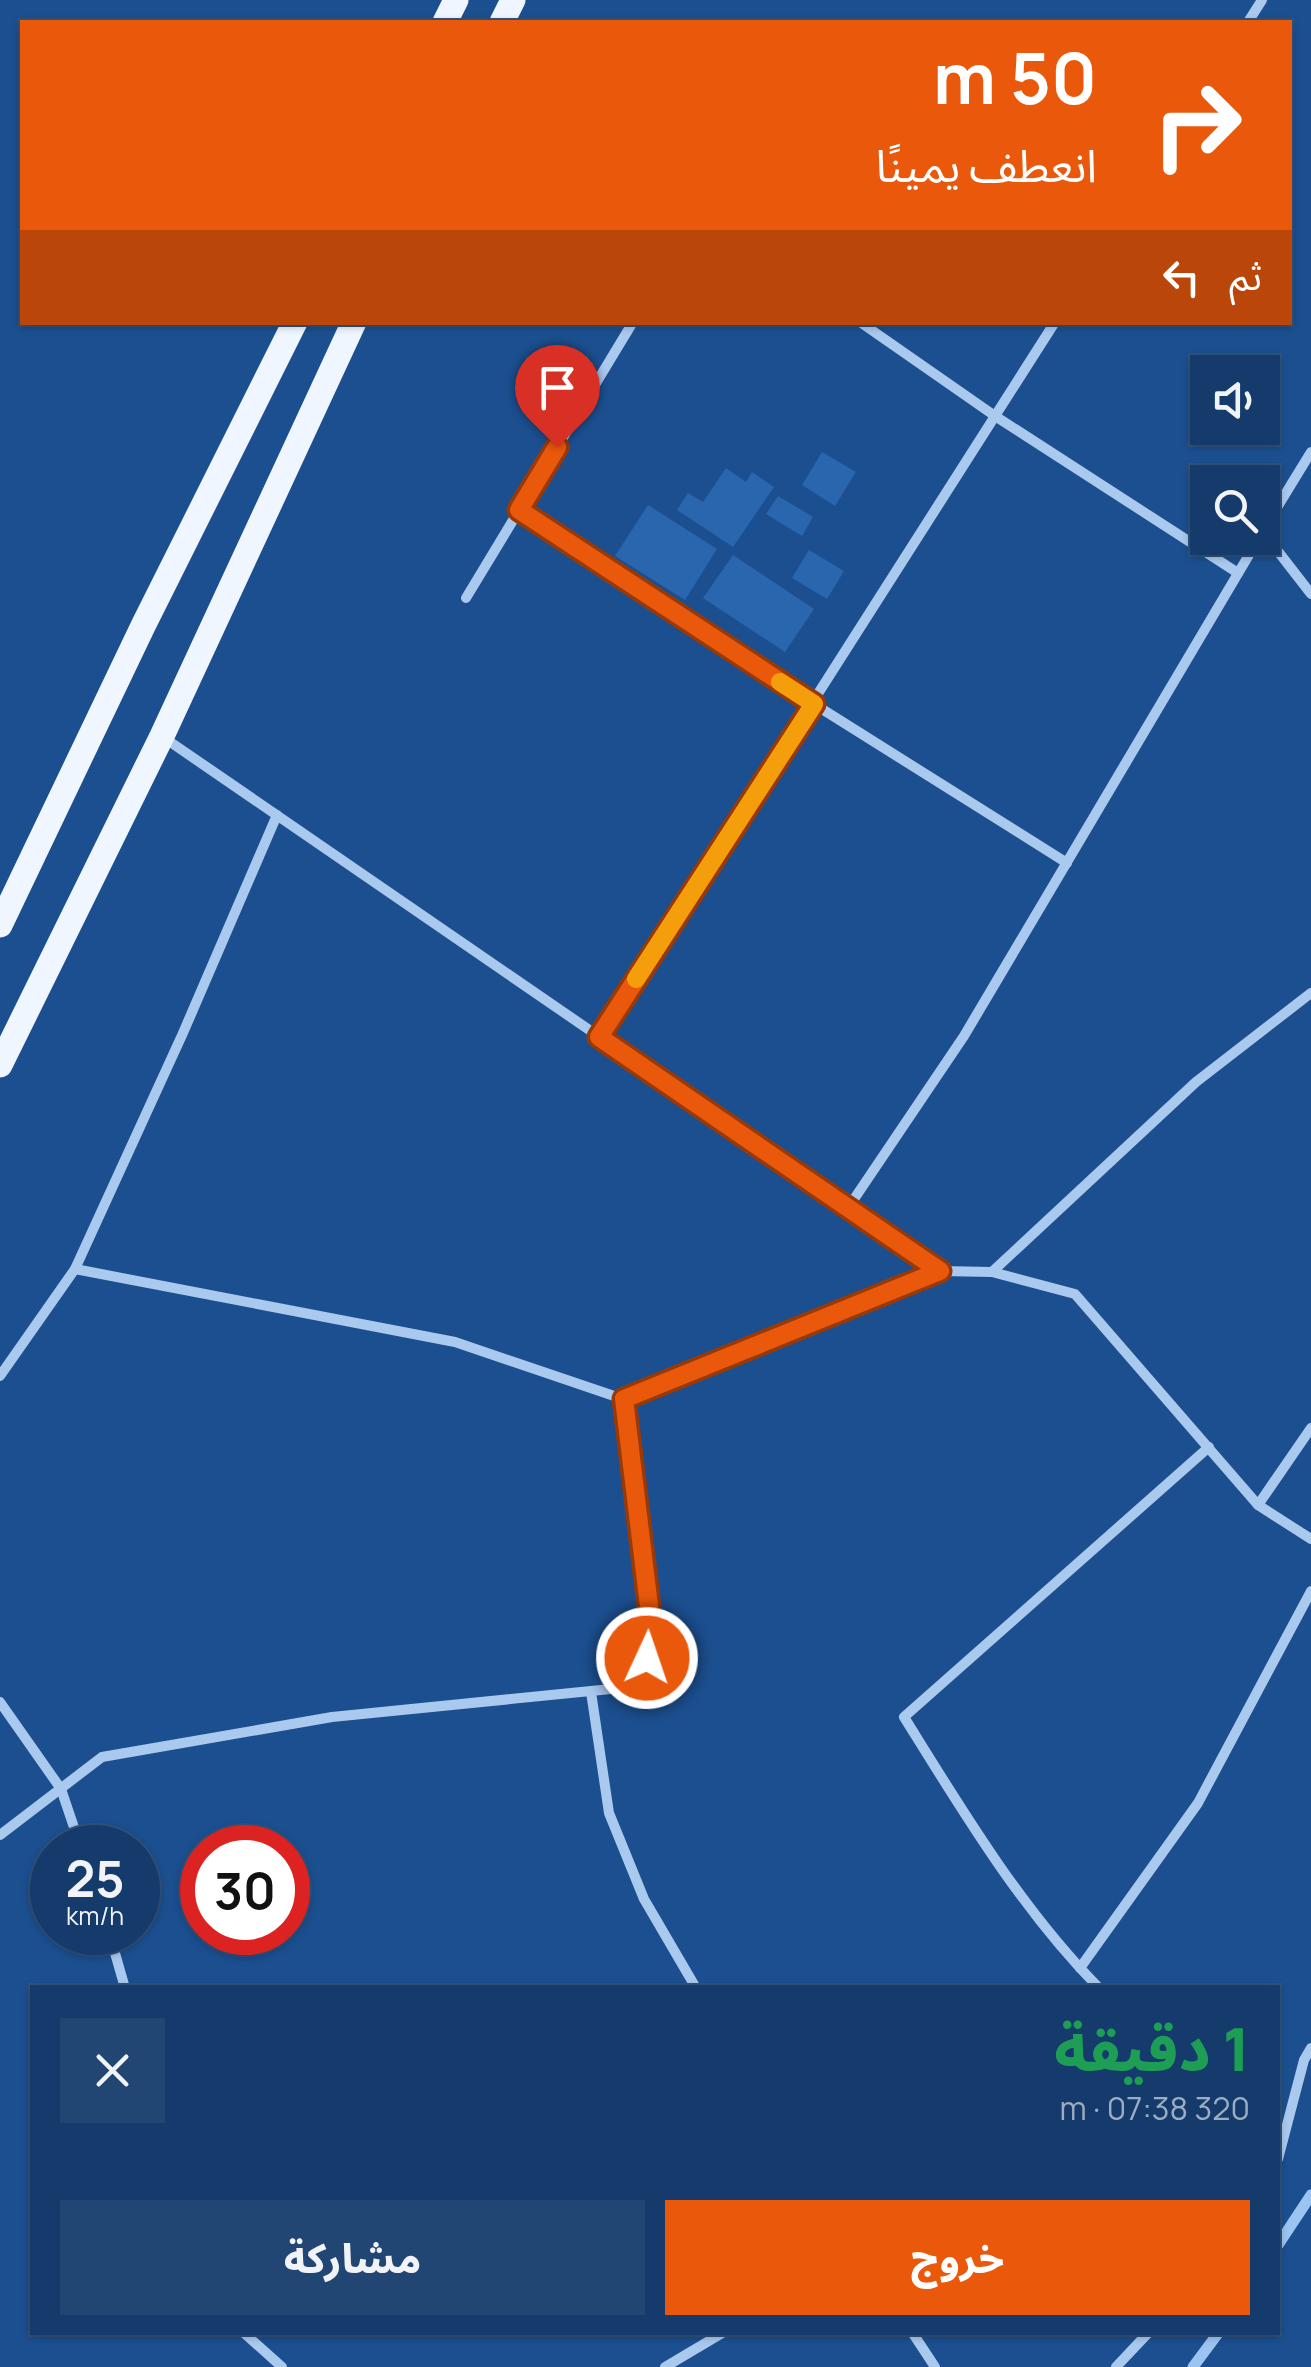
<!DOCTYPE html>
<html lang="ar">
<meta charset="utf-8">
<style>
:root{--surface:#143b6b;--page:#214673;--text:#f1f3f6;--muted:#9dadc1;--line:#33557e;--accent:#ea580c}
body{margin:0;font-family:Manrope,"Noto Sans Arabic",sans-serif;background:var(--page);color:var(--text);direction:rtl;height:100vh;display:flex;flex-direction:column;font-size:38px;white-space:nowrap}
*{box-sizing:border-box;margin:0}
p{font-size:32px;color:var(--muted)}
.icon{flex:none;width:55px;height:55px;fill:none;stroke:currentColor;stroke-width:2;stroke-linecap:round;stroke-linejoin:round}
.map{position:relative;flex:1;overflow:hidden;direction:ltr}
.drawer{position:absolute;left:30px;top:1985px;width:1250px;height:350px;display:flex;flex-direction:column;background:var(--surface);border-radius:0px;box-shadow:0 2px 8px #0004,0 0 0 2px var(--line);direction:rtl}
.drawer>*{flex:none}
.hud{position:absolute;left:20px;top:20px;width:1272px;height:305px;border-radius:0px;box-shadow:0 2px 8px #0004,0 0 0 2px var(--line);direction:rtl;background:#ea580c;color:#fff;overflow:hidden}
.buttons{position:absolute;left:1190px;top:355px;display:grid;gap:20px}
.buttons a{display:grid;place-items:center;width:90px;height:90px;border-radius:0px;background:var(--surface);box-shadow:0 2px 8px #0004,0 0 0 2px var(--line);font-size:50px}
.speed{position:absolute;left:30px;top:1825px;display:flex;gap:20px;font-size:50px;font-weight:700;text-align:center}
.speed>*{display:grid;place-content:center;width:130px;height:130px;border-radius:50%;background:var(--surface);box-shadow:0 2px 8px #0004,0 0 0 2px var(--line);line-height:1}
.speed small{font-size:25px;font-weight:400}
.speed .limit{border:15px solid #d22;background:#fff;color:#111}
.pin{position:absolute;display:grid;place-items:center;width:85px;height:85px;color:#fff;margin:-102px -42px;border-radius:50% 50% 50% 0;rotate:-45deg;box-shadow:0 0 10px #0007}
.pin .icon{rotate:45deg}
.me{position:absolute;width:110px;margin:-55px;rotate:3deg;stroke-linejoin:round;filter:drop-shadow(0 0 8px #0008)}
.turn{display:flex;align-items:center;gap:35px;height:210px;padding:0 30px;font-size:45px}
.turn .icon{width:130px;height:130px;stroke-width:2.5}
.turn b{display:block;font-size:70px;line-height:85px}
.then{display:flex;align-items:center;height:95px;padding:0 30px;background:#0003;gap:20px;font-size:38px}
.round{display:grid;place-items:center;flex:none;width:105px;height:105px;border-radius:0px;background:var(--page)}
.overview{display:flex;align-items:center;justify-content:space-between;height:170px;padding:0 30px}
h1{font-size:60px;font-weight:800;line-height:75px;color:#1e9e55}
.action{display:flex;gap:20px;margin-top:auto;padding:20px 30px}
.action a{flex:1;height:115px;border-radius:0px;background:var(--accent);color:#fff;font-size:40px;font-weight:800;line-height:115px;text-align:center}
.action a+a{background:var(--page);color:var(--text)}
.map>svg:first-child{display:block}
.lines{fill:none;stroke-linecap:round;stroke-linejoin:round}
.stream{stroke:#9cc4f0;stroke-width:11}
.building{fill:#2a66ad}
.street{stroke:#a9c9ee;stroke-width:10}
.primary{stroke:#f0f6ff;stroke-width:25}
.route-casing{stroke:#983908;stroke-width:25}
.route{stroke:#ea580c;stroke-width:18}
.slow{stroke:#f59e0b;stroke-width:18}
</style>
<div class="map">
<svg width="1311" height="2367" viewBox="0 0 1311 2367">
<rect width="100%" height="100%" fill="#1b4f8f"/>
<g class="lines">
<!-- stream -->
<g class="stream">
<path d="M1278 2245 1311 2195"/>
<path d="M1193 2367 1219 2332"/>
</g>
</g>
<!-- building -->
<g class="building">
<path d="M822 452 856 472 835 506 802 485Z"/>
<path d="M726 468 746 482 752 472 774 487 733 547 677 510 688 493 703 502Z"/>
<path d="M778 496 813 517 802 536 766 514Z"/>
<path d="M648 505 717 549 685 600 615 556Z"/>
<path d="M809 550 844 571 827 599 792 578Z"/>
<path d="M733 555 814 609 785 652 703 598Z"/>
</g>
<g class="lines">
<!-- street -->
<g class="street">
<path d="M1248 22 1262 0"/>
<path d="M860 322 995 416 1238 573"/>
<path d="M519 510 814 704 1067 863"/>
<path d="M1262 532 1311 452"/>
<path d="M1263 532 1311 594"/>
<path d="M466 598 633 322"/>
<path d="M163 737 940 1271"/>
<path d="M599 1037 1055 322"/>
<path d="M848 1208 964 1036 1259 538"/>
<path d="M75 1269 455 1342 623 1399 940 1271 992 1272 1075 1294 1258 1505 1311 1539"/>
<path d="M992 1272 1196 1082 1311 993"/>
<path d="M0 1376 75 1269 183 1033 277 815"/>
<path d="M1258 1505 1311 1428"/>
<path d="M591 1692 609 1813 644 1899 696 1988"/>
<path d="M0 1702 61 1789 81 1848"/>
<path d="M0 1835 102 1757 332 1717 641 1686 652 1631 623 1399"/>
<path d="M109 1932 125 1988"/>
<path d="M1080 1968 1198 1803 1311 1591"/>
<path d="M1099 1988C1021 1909 962 1810 904 1717L1209 1447"/>
<path d="M1278 2159 1304 2060 1311 2048"/>
<path d="M243 2332 282 2367"/>
<path d="M912 2332 935 2367"/>
<path d="M665 2367 724 2332"/>
<path d="M1116 2367 1149 2332"/>
</g>
<!-- primary -->
<g class="primary">
<path d="M445 22 456 0"/>
<path d="M502 22 513 0"/>
<path d="M0 925 143 626 295 322"/>
<path d="M0 1065 162 736 354 322"/>
</g>
</g>
<g class="lines">
<!-- route casing -->
<g class="route-casing">
<path id="route" d="M557 447 519 510 814 704 599 1037 940 1271 624 1399 652 1631 647 1658"/>
</g>
<!-- route -->
<use href="#route" class="route"/>
<!-- slow -->
<path class="slow" d="M636 979 814 704 780 682"/>
</g>
</svg>
<div class="buttons">
<a><svg class="icon" aria-label="sound" viewBox="0 0 24 24"><path d="M4 9h4l5-4v14l-5-4H4zM17 9q2 3 0 6"/></svg></a>
<a><svg class="icon" aria-label="search" viewBox="0 0 24 24"><circle cx="10" cy="10" r="6"/><path d="M15 15l6 6"/></svg></a>
</div>
<div class="speed"><div>25<small>km/h</small></div><div class="limit">30</div></div>
<div class="pin" style="left:557px;top:447px;background:#d93025"><svg class="icon" aria-label="arrive" viewBox="0 0 24 24"><path d="M6 21V4h12l-3 4 3 4H6"/></svg></div>
<svg class="me" style="left:647px;top:1658px" viewBox="-20 -20 40 40"><circle r="17" fill="#ea580c" stroke="#fff" stroke-width="3"/><path d="M0-11L8 9 0 5-8 9z" fill="#fff"/></svg>
<div class="hud">
<div class="turn"><svg class="icon" aria-label="right" viewBox="0 0 24 24"><path d="M7 20v-9h11M14 6l5 5-5 5"/></svg><div><b>50 m</b>انعطف يمينًا</div></div>
<div class="then">ثم<svg class="icon" aria-label="left" viewBox="0 0 24 24"><path d="M17 20v-9H6M10 6l-5 5 5 5"/></svg></div>
</div>
<section class="drawer">
<div class="overview"><div><h1>1 دقيقة</h1><p>320 m · 07:38</p></div><a class="round"><svg class="icon" aria-label="close" viewBox="0 0 24 24"><path d="M6 6l12 12M18 6L6 18"/></svg></a></div>
<div class="action"><a>خروج</a><a>مشاركة</a></div>
</section>
</div>
